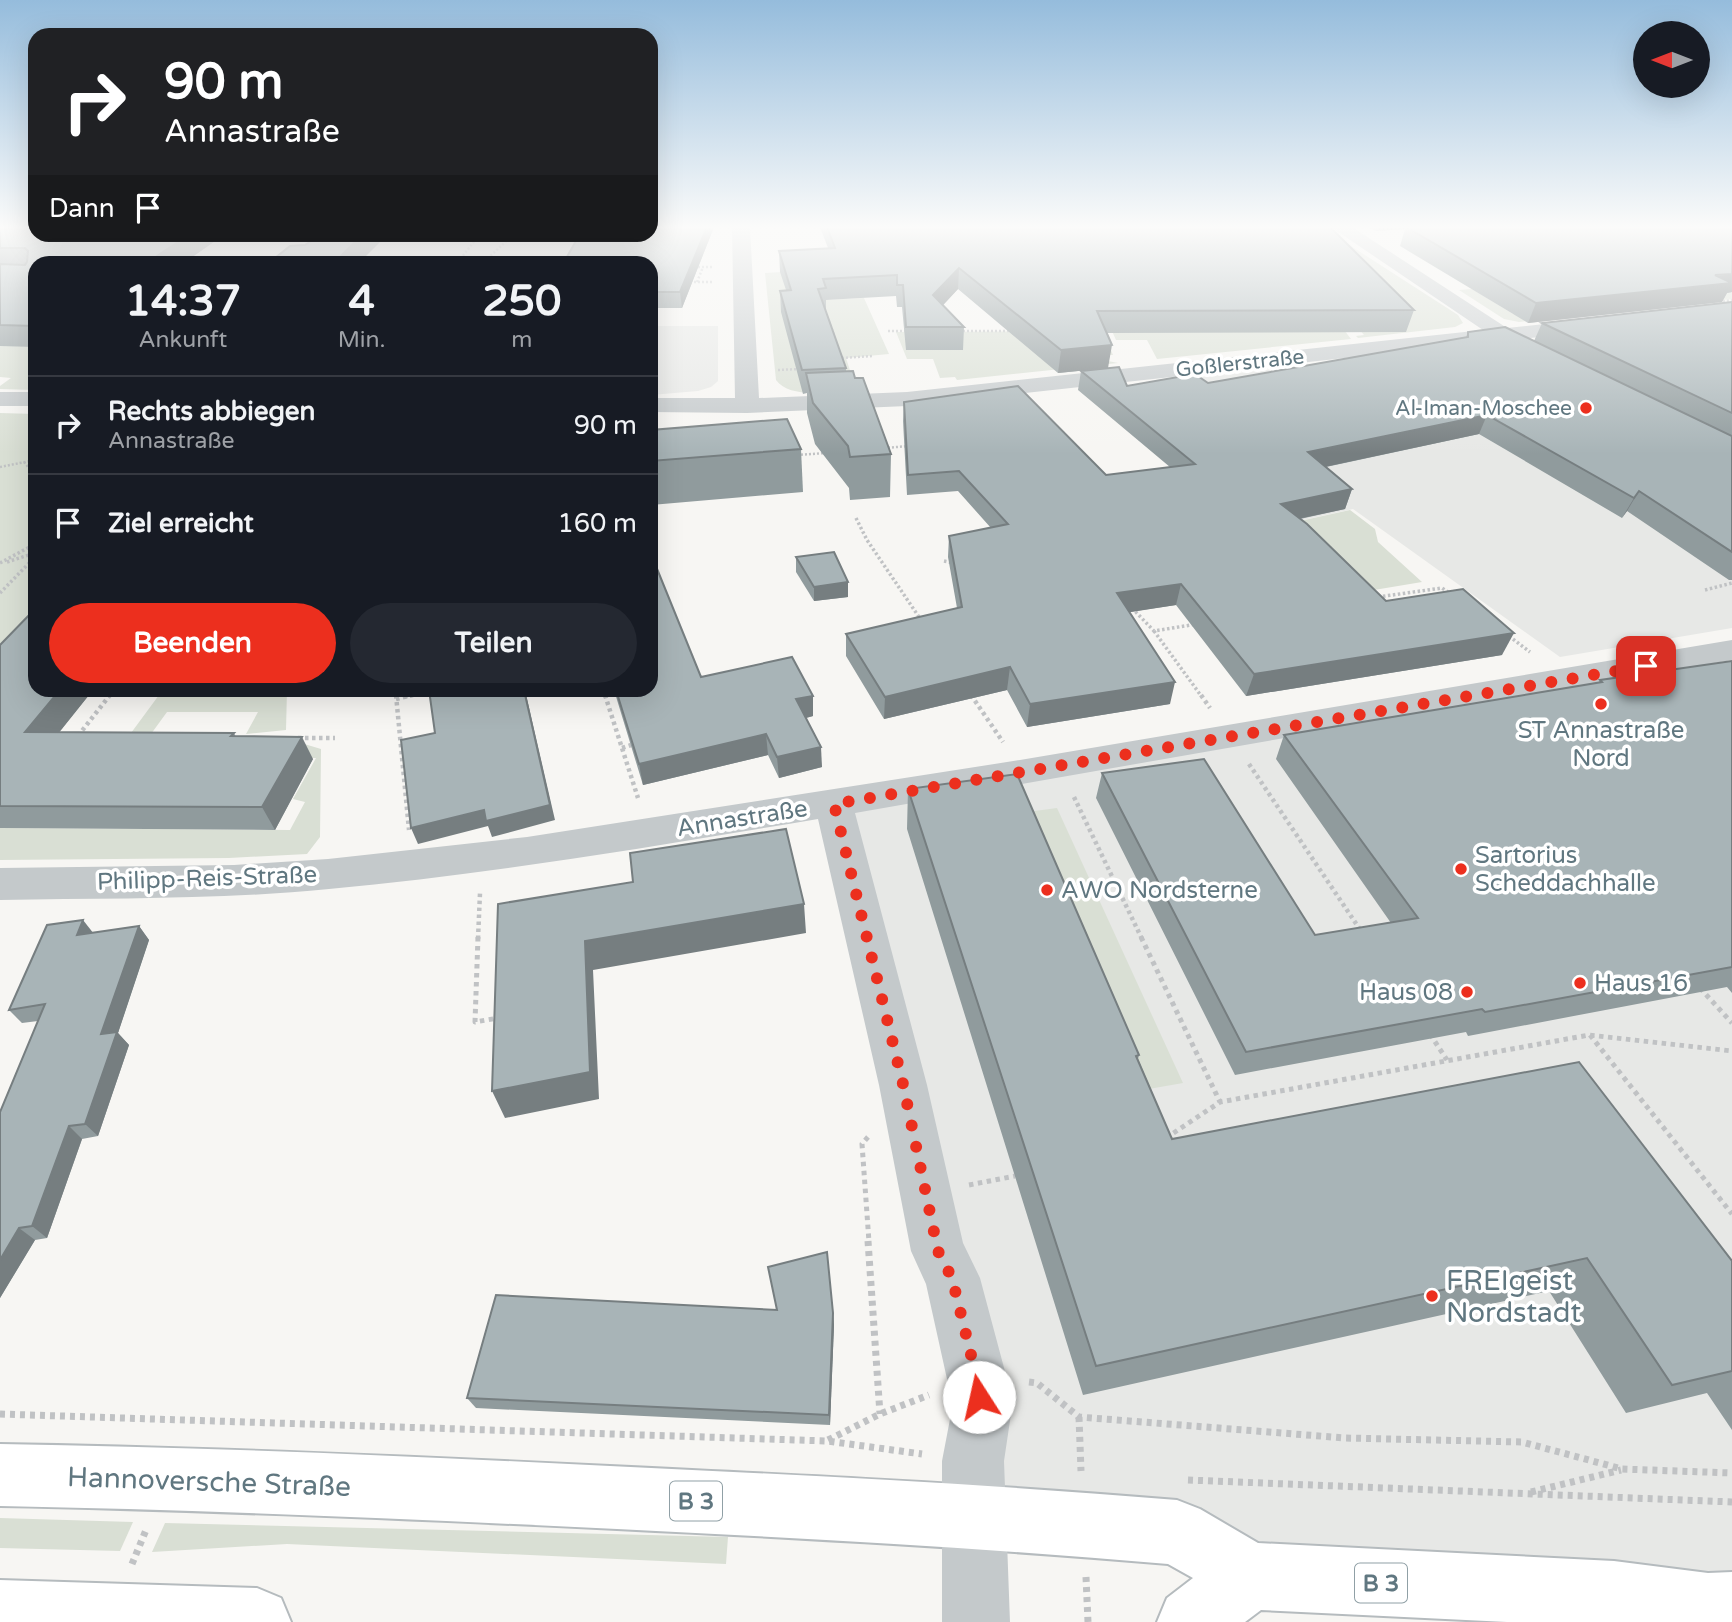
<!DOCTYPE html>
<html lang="de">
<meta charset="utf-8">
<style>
:root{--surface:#171b24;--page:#242831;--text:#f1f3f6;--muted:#9ea1a6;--line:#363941;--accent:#ec2f1e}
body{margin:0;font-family:"Varela Round",sans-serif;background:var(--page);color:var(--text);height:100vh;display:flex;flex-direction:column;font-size:26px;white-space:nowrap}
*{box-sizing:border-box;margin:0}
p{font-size:23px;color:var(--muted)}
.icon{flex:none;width:38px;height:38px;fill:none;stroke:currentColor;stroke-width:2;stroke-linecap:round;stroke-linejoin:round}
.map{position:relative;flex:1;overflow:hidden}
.details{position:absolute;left:28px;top:256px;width:630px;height:441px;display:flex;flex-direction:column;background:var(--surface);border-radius:21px;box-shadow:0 7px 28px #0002}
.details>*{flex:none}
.guide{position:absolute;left:28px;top:28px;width:630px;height:214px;border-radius:21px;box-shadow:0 7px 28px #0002;background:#202124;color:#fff;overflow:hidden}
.needle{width:46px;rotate:270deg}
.fabs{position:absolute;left:1633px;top:21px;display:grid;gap:14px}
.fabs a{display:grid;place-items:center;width:77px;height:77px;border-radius:50%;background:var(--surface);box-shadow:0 7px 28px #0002;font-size:35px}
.pin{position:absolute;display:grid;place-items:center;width:60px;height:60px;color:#fff;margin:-30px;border-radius:14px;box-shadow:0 4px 10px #0006}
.me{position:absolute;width:77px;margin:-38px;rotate:350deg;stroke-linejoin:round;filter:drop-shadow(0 0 5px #0008)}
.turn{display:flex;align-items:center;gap:24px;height:147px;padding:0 21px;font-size:32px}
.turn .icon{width:91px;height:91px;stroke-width:2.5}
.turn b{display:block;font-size:49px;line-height:60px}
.then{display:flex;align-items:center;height:66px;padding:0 21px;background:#0003;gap:14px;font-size:26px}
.eta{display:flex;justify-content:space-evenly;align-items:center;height:119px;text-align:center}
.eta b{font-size:42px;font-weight:700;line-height:49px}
.button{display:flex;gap:14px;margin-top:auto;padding:14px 21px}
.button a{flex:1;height:80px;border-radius:42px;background:var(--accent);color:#fff;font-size:28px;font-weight:700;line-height:80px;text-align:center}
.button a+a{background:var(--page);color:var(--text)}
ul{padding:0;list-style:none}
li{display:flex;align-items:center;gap:21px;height:98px;padding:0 21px;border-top:2px solid var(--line)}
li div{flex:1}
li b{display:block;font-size:26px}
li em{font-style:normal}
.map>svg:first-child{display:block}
.built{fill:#e7e8e6}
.green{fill:#d9dfd4}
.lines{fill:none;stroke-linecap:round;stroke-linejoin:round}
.major-casing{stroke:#b5bbbe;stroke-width:4}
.path-far4{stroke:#c0c2c4;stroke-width:2.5;stroke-dasharray:2 2;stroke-linecap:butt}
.path-far3{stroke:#c0c2c4;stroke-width:3.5;stroke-dasharray:2.5 2.5;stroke-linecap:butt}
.path-far2{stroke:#c0c2c4;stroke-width:4.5;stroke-dasharray:3.5 3.5;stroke-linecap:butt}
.path-far1{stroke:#c0c2c4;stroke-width:5;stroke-dasharray:4.5 4.5;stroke-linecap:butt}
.path{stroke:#c0c2c4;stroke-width:7;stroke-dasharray:5 5;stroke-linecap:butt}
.minor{fill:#c4c9cb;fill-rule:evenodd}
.major{fill:#fff;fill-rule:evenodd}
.wall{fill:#909b9d}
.shaded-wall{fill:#767e80}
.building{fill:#a8b4b7;stroke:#767e80;stroke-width:2}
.route{stroke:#ec2f1e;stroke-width:12;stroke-dasharray:0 21.6}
.poi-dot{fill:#ec2f1e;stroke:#fff;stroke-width:2.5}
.labels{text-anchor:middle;stroke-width:7;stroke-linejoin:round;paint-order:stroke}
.far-street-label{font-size:21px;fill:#607780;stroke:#fff}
.far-poi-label{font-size:21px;fill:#607780;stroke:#fff;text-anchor:end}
.shield{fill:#fff;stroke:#90a0a6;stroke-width:2}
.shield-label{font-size:23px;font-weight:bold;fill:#607780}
.poi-label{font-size:24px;fill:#607780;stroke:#fff;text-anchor:start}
.street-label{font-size:24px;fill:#607780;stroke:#fff}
.near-poi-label{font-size:28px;fill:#607780;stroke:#fff;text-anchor:start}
.near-street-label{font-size:28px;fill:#607780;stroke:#fff}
</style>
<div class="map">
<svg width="1732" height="1622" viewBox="0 0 1732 1622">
<rect width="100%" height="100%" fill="#f7f6f3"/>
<!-- built -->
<g class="built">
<path d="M651 326H718V381L711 387 698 391 651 395Z"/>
<path d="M1425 353 1732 463V628L1560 657 1353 509 1231 536 1172 469 1144 445 1182 438 1128 385Z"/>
<path d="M1538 690 1732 879V1581L998 1548 847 809Z"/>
</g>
<!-- green -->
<g class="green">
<path d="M1323 228 1458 315 1463 323 1455 327 1358 338 1356 336 1364 335 1358 328Z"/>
<path d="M812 270 823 300 864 298 889 354 846 358 856 389C834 390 792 401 776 380L765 273Z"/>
<path d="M1472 289 1513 314 1732 292V299L1519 322 1504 319 1459 290Z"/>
<path d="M0 316H35V390L0 389V386L11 378 0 377Z"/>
<path d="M1338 322 1351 339 1157 359 1147 340H1116L1112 331Z"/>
<path d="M1103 331 1113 355H1105L1108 361 1118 363 957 380 955 377 940 378 933 359H907L896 332Z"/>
<path d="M0 413 35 414V646L0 683Z"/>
<path d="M1350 510 1375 529 1378 542 1422 582 1356 593 1286 524Z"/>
<path d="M119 690H287L286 730 246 734 258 712H167L151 734 131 733 159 695H115Z"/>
<path d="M301 743 321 749 320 837 307 854 229 858 0 860V828L290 830 305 802 293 799 316 758H247Z"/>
<path d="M1057 808 1183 1083 1126 1093 1012 814Z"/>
<path d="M0 1518 133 1522 120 1551 0 1548Z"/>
<path d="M165 1523 728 1537 726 1564 287 1544 152 1552Z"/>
</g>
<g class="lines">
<!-- major casing -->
<g class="major-casing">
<g id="major">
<path d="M0 1444C203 1447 406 1456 610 1466 799 1475 988 1484 1177 1500L1200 1509 1258 1543 1614 1561 1708 1573 1732 1572V1622H1507L1261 1610 1245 1622H1157L1167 1598 1193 1578 1168 1564C985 1548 801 1538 617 1529 411 1519 206 1510 0 1506Z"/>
<path d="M0 1580 257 1588 281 1598 291 1622H0Z"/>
</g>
</g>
<!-- path-far4 -->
<g class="path-far4">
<path d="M456 240H475"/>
<path d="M458 262 480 234"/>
<path d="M488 262 487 259 514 234"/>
<path d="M694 267H713"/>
<path d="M694 282H714"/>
<path d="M697 282 703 267"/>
<path d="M1719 302 1732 300"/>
<path d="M829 321 834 335"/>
<path d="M888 331H908"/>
<path d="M959 331H1013"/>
<path d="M842 358 872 356"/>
<path d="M778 370 799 369"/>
<path d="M884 448 910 446"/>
<path d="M797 455 826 453"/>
<path d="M24 462 29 468"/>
<path d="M0 467 35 460"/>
</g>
<!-- path-far3 -->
<g class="path-far3">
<path d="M856 518 867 540 921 620"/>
<path d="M944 561 954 563"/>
<path d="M7 562 35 553"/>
<path d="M0 563 35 544"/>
<path d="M1705 590 1732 583"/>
<path d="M0 593 35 557"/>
<path d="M1378 597 1442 588 1451 594"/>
<path d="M1132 608 1154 631 1197 624"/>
<path d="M1154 631 1202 697"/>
<path d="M1509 636 1530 652"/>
<path d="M395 690 396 697"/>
<path d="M603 690 605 697"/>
<path d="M970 694 972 697"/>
<path d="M108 697 114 690"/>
<path d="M405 697 432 691"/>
</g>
<!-- path-far2 -->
<g class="path-far2">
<path d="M396 695 409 830"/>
<path d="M605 695 638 798"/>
<path d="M971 695 1003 742"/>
<path d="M1201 695 1210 708"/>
<path d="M396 699 413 695"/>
<path d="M78 736 110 695"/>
<path d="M298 738H335"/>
<path d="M622 748 631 745"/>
<path d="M1249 764 1361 931"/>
<path d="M1074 797 1142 939"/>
<path d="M478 939 480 893"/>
</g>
<!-- path-far1 -->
<g class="path-far1">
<path d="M478 937 475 1022 498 1018"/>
<path d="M1141 937 1220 1102"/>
<path d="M1700 988 1732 1023"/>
<path d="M1430 1034 1447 1060"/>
<path d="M1590 1035 1732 1214"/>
<path d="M868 1137 862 1144 869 1242"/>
<path d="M1166 1138 1220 1102 1589 1035 1732 1051"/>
<path d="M969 1185 1015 1176"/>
</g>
<!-- path -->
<g class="path">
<path d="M868 1241 880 1414"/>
<path d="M1029 1382 1037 1383 1079 1417 1345 1438 1522 1442 1622 1469 1732 1473"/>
<path d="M0 1414 827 1441 922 1454"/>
<path d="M1079 1417 1081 1471"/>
<path d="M828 1440 880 1414 929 1395"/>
<path d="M1188 1480 1732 1502"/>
<path d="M1531 1492 1621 1470"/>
<path d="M132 1564 146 1530"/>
<path d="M1086 1577 1088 1622"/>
</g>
<!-- minor -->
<g class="minor">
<path d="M732 227H750L759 398 907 392 1483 330 1331 227H1352L1507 328 1591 319 1598 321 1601 325 1598 329 1591 331 1522 339 1521 346 1513 347 1499 341 907 406 747 413 651 412V398H735Z"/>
<rect x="0" y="392" width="35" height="14"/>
<path d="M1732 640V660L855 813 927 1085 963 1243 980 1278 1007 1379 1011 1414 1004 1461 1010 1622H942V1461L951 1414 947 1379 926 1284 911 1251 879 1085 818 819C656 846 493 874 329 889 220 900 110 898 0 900V868L234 865 328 859 527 837 1020 760Z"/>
</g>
<!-- major -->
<use href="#major" class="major"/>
</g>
<!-- wall -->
<g class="wall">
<path d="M0 227 225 234 185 262H35V347L0 346Z"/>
<path d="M651 227H714L682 308H651V262L580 235H513L651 234Z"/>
<path d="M820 227H1330L1414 310 1406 332 1107 333 1108 368 1058 373 958 289 943 305 964 327 963 350H906L902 307H897L896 296 826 300V310H825L846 368V371L855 378 891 454 890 497 850 500 849 488 815 444 807 413V393L803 394 781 312 780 291 786 290 780 272 779 251 828 248Z"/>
<path d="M1369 227H1732V292L1727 293 1722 302 1528 323 1400 246 1405 229 1376 231Z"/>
<path d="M1732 302V580H1729L1627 511 1622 518 1479 434 1326 467 1352 489 1345 509 1300 519 1386 601 1502 655 1246 696 1176 605 1129 612 1170 704 1027 727 1007 690 884 719 846 656V634L957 608 948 557 949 536 991 528 958 491 907 495 903 421 904 402 1106 475 1170 467 1078 390 1081 371 1127 386 1208 383 1466 337 1468 332 1534 341 1542 323Z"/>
<path d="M651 430 801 449 803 492 651 505Z"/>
<path d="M796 557 848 597 814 601 796 572Z"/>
<path d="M0 645 93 690 59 732 234 733 236 737 313 759 275 830 0 828Z"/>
<path d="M1732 661V993L1727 987 1468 1036 1466 1032 1235 1075 1096 798 1102 773 1315 935 1391 923 1276 759 1284 735 1598 683 1600 680Z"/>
<path d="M701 677 813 716 806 718 822 767 779 778 768 755 643 785 614 690H651Z"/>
<path d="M908 789 1139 1055 1138 1059 1172 1139 1732 1261V1430L1707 1393 1626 1413 1549 1291 1083 1395 907 829Z"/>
<path d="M139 926 149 940 118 1033 129 1045 98 1136 82 1139 47 1238 35 1240 0 1298V1112L38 1021 22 1023 9 1010 94 933Z"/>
<path d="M833 1313 834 1325 830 1425 476 1408 467 1398Z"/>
</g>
<!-- shaded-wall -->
<g class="shaded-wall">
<path d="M707 227H714L682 308 680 292Z"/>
<path d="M1377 227H1424H1406L1405 229 1376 231Z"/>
<path d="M190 234H225L185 262H148Z"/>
<path d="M363 234H388L360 262H335Z"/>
<path d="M959 268 958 289 932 317 933 295Z"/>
<path d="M1732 274V292L1727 293 1722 302 1528 323 1536 303Z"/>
<path d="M1112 345 1108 368 1058 373 1061 350Z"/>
<path d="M1487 415 1479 434 1301 472 1308 452Z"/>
<path d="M1352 489 1345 509 1274 524 1281 504Z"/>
<path d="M1639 491 1627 511 1622 518 1634 498Z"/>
<path d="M848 582V597L814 601V587Z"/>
<path d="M1181 584 1176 605 1112 615 1117 593Z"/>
<path d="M1514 633 1502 655 1246 696 1254 674Z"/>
<path d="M1010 667 1007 690 884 719 885 697Z"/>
<path d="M1175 682 1170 704 1027 727 1030 704Z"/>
<path d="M60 690H93L42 754 25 732Z"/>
<path d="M524 690H525L555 820 492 837 488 826 418 844 411 828Z"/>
<path d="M813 696V716L798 720 796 699Z"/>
<path d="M766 734 768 755 643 785 639 764Z"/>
<path d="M302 737 313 759 275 830 262 807Z"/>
<path d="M821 747 822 767 779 778 777 757Z"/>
<path d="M804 904 806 933 593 970 599 1099 505 1118 492 1091 585 941Z"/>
<path d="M83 920 94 934 77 935Z"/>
<path d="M139 926 149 940 118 1033 129 1045 98 1136 85 1124 101 1034Z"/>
<path d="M69 1126 82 1139 47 1238 32 1226Z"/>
<path d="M19 1228 35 1240 0 1298V1260Z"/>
<path d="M833 1313 834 1325 830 1425 829 1415Z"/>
</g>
<!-- building -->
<g class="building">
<path d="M0 227H35V234H190L148 262H35V326L0 325V264L25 265 27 262 28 251 25 248H0Z"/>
<path d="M651 227H707L680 292H651V262H564L580 234H651Z"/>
<path d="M827 227H1330L1414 310 1097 311 1112 345 1061 350 959 268 933 295 964 327H906L903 285H897V275L823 279 826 288 818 289 846 368 802 370 780 291 791 290 779 251 835 248Z"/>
<path d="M1406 227H1732V274L1715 275 1732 283 1536 303Z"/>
<path d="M322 234H363L335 262H270L290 246 305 245Z"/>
<path d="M1732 302V413L1542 323Z"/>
<path d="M1505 327 1732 436V552L1639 491 1634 498 1487 415 1308 452 1352 489 1281 504 1307 524 1386 601 1463 589 1514 633 1254 674 1181 584 1117 593 1175 682 1030 704 1010 667 885 697 846 634 962 607 949 536 1008 524 959 471 908 475 904 402 1018 386 1106 475 1195 464 1081 371 1119 367 1127 386 1195 374 1208 383 1468 337V332Z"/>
<path d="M853 371 855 378H863L891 454 850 457 848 446 813 403 806 373Z"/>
<path d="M787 419 801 449 651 461V430Z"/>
<path d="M834 552 848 582 814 587 796 557Z"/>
<path d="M651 554 701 677 792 657 813 696 796 699 821 747 777 757 766 734 639 764 616 690H651Z"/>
<path d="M35 609V690H60L25 732 234 733 231 736 302 737 262 807 0 806V645Z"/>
<path d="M1732 661V967L1485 1012 1482 1009 1246 1052 1102 773 1204 759 1315 935 1418 918 1284 735 1602 682 1600 680Z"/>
<path d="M429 690H524L550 805 486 821 484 810 411 828 401 740 435 733Z"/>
<path d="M1017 774 1139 1055 1136 1056 1172 1139 1579 1062 1732 1261V1371L1672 1385 1587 1258 1096 1366 908 789Z"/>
<path d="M786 829 804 904 585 941 590 1072 492 1091 498 904 633 882 630 853Z"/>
<path d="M83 920 77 935 139 926 101 1034 117 1032 85 1124 69 1126 32 1226 19 1228 0 1260V1112L45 1004 9 1010 47 925Z"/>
<path d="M827 1252 833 1313 829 1415 467 1398 496 1295 777 1310 768 1267Z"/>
</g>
<!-- sky -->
<linearGradient id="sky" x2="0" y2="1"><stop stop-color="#95bcdc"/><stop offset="0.5" stop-color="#fbfbfa"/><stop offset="1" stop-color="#fbfbfa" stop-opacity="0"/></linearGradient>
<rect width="1732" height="454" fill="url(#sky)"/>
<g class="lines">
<!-- route -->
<path class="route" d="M979 1397 977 1379 952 1278 938 1251 903 1084 834 804 1646 666"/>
</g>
<!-- markers -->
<g class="poi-dot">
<circle cx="1586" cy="408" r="7"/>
<circle cx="1601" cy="704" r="7"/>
<circle cx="1461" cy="869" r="7"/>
<circle cx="1047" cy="890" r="7"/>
<circle cx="1580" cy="983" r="7"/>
<circle cx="1467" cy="992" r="7"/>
<circle cx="1432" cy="1296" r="7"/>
</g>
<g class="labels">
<!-- far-street labels -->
<g class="far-street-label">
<text transform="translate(1240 363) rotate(-6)" y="7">Goßlerstraße</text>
</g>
<!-- far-poi labels -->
<g class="far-poi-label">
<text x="1572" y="415">Al-Iman-Moschee</text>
</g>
<!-- shield labels -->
<g class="shield">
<rect x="670" y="1481.5" width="52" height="39" rx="5"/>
<rect x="1355" y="1563.5" width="52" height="39" rx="5"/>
</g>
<g class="shield-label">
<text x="696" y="1509">B 3</text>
<text x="1381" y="1591">B 3</text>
</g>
<!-- poi labels -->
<g class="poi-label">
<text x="1601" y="738" text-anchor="middle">ST Annastraße<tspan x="1601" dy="28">Nord</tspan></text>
<text x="1475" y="863">Sartorius<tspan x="1475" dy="28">Scheddachhalle</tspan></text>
<text x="1061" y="898">AWO Nordsterne</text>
<text x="1594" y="991">Haus 16</text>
<text x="1453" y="1000" text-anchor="end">Haus 08</text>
</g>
<!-- street labels -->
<g class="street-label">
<text transform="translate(742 818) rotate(-9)" y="8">Annastraße</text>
<text transform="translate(207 878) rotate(-2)" y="8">Philipp-Reis-Straße</text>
</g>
<!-- near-poi labels -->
<g class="near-poi-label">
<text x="1446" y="1290">FREIgeist<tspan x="1446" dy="32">Nordstadt</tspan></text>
</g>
<!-- near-street labels -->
<g class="near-street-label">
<text transform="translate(209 1481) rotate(2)" y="10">Hannoversche Straße</text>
</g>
</g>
</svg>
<div class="fabs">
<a><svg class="needle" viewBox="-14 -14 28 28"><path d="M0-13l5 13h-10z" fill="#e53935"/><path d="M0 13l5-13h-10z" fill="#9ea1a6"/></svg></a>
</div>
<div class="pin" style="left:1646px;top:666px;background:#d93025"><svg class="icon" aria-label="arrive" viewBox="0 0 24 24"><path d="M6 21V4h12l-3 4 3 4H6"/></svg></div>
<svg class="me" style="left:979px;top:1397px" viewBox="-20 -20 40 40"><circle r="19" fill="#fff"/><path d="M0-13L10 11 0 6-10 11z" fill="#ec2f1e"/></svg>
<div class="guide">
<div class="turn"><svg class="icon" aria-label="right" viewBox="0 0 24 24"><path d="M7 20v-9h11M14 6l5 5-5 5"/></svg><div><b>90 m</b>Annastraße</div></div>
<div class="then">Dann<svg class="icon" aria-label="arrive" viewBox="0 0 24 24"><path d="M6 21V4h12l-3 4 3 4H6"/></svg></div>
</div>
<section class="details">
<div class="eta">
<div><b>14:37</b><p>Ankunft</p></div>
<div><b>4</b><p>Min.</p></div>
<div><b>250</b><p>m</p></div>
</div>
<ul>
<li><svg class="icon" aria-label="right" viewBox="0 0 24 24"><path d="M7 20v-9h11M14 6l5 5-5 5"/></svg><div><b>Rechts abbiegen</b><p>Annastraße</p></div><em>90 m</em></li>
<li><svg class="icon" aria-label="arrive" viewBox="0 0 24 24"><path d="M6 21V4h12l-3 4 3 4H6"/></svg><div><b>Ziel erreicht</b></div><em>160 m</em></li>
</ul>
<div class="button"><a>Beenden</a><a>Teilen</a></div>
</section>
</div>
